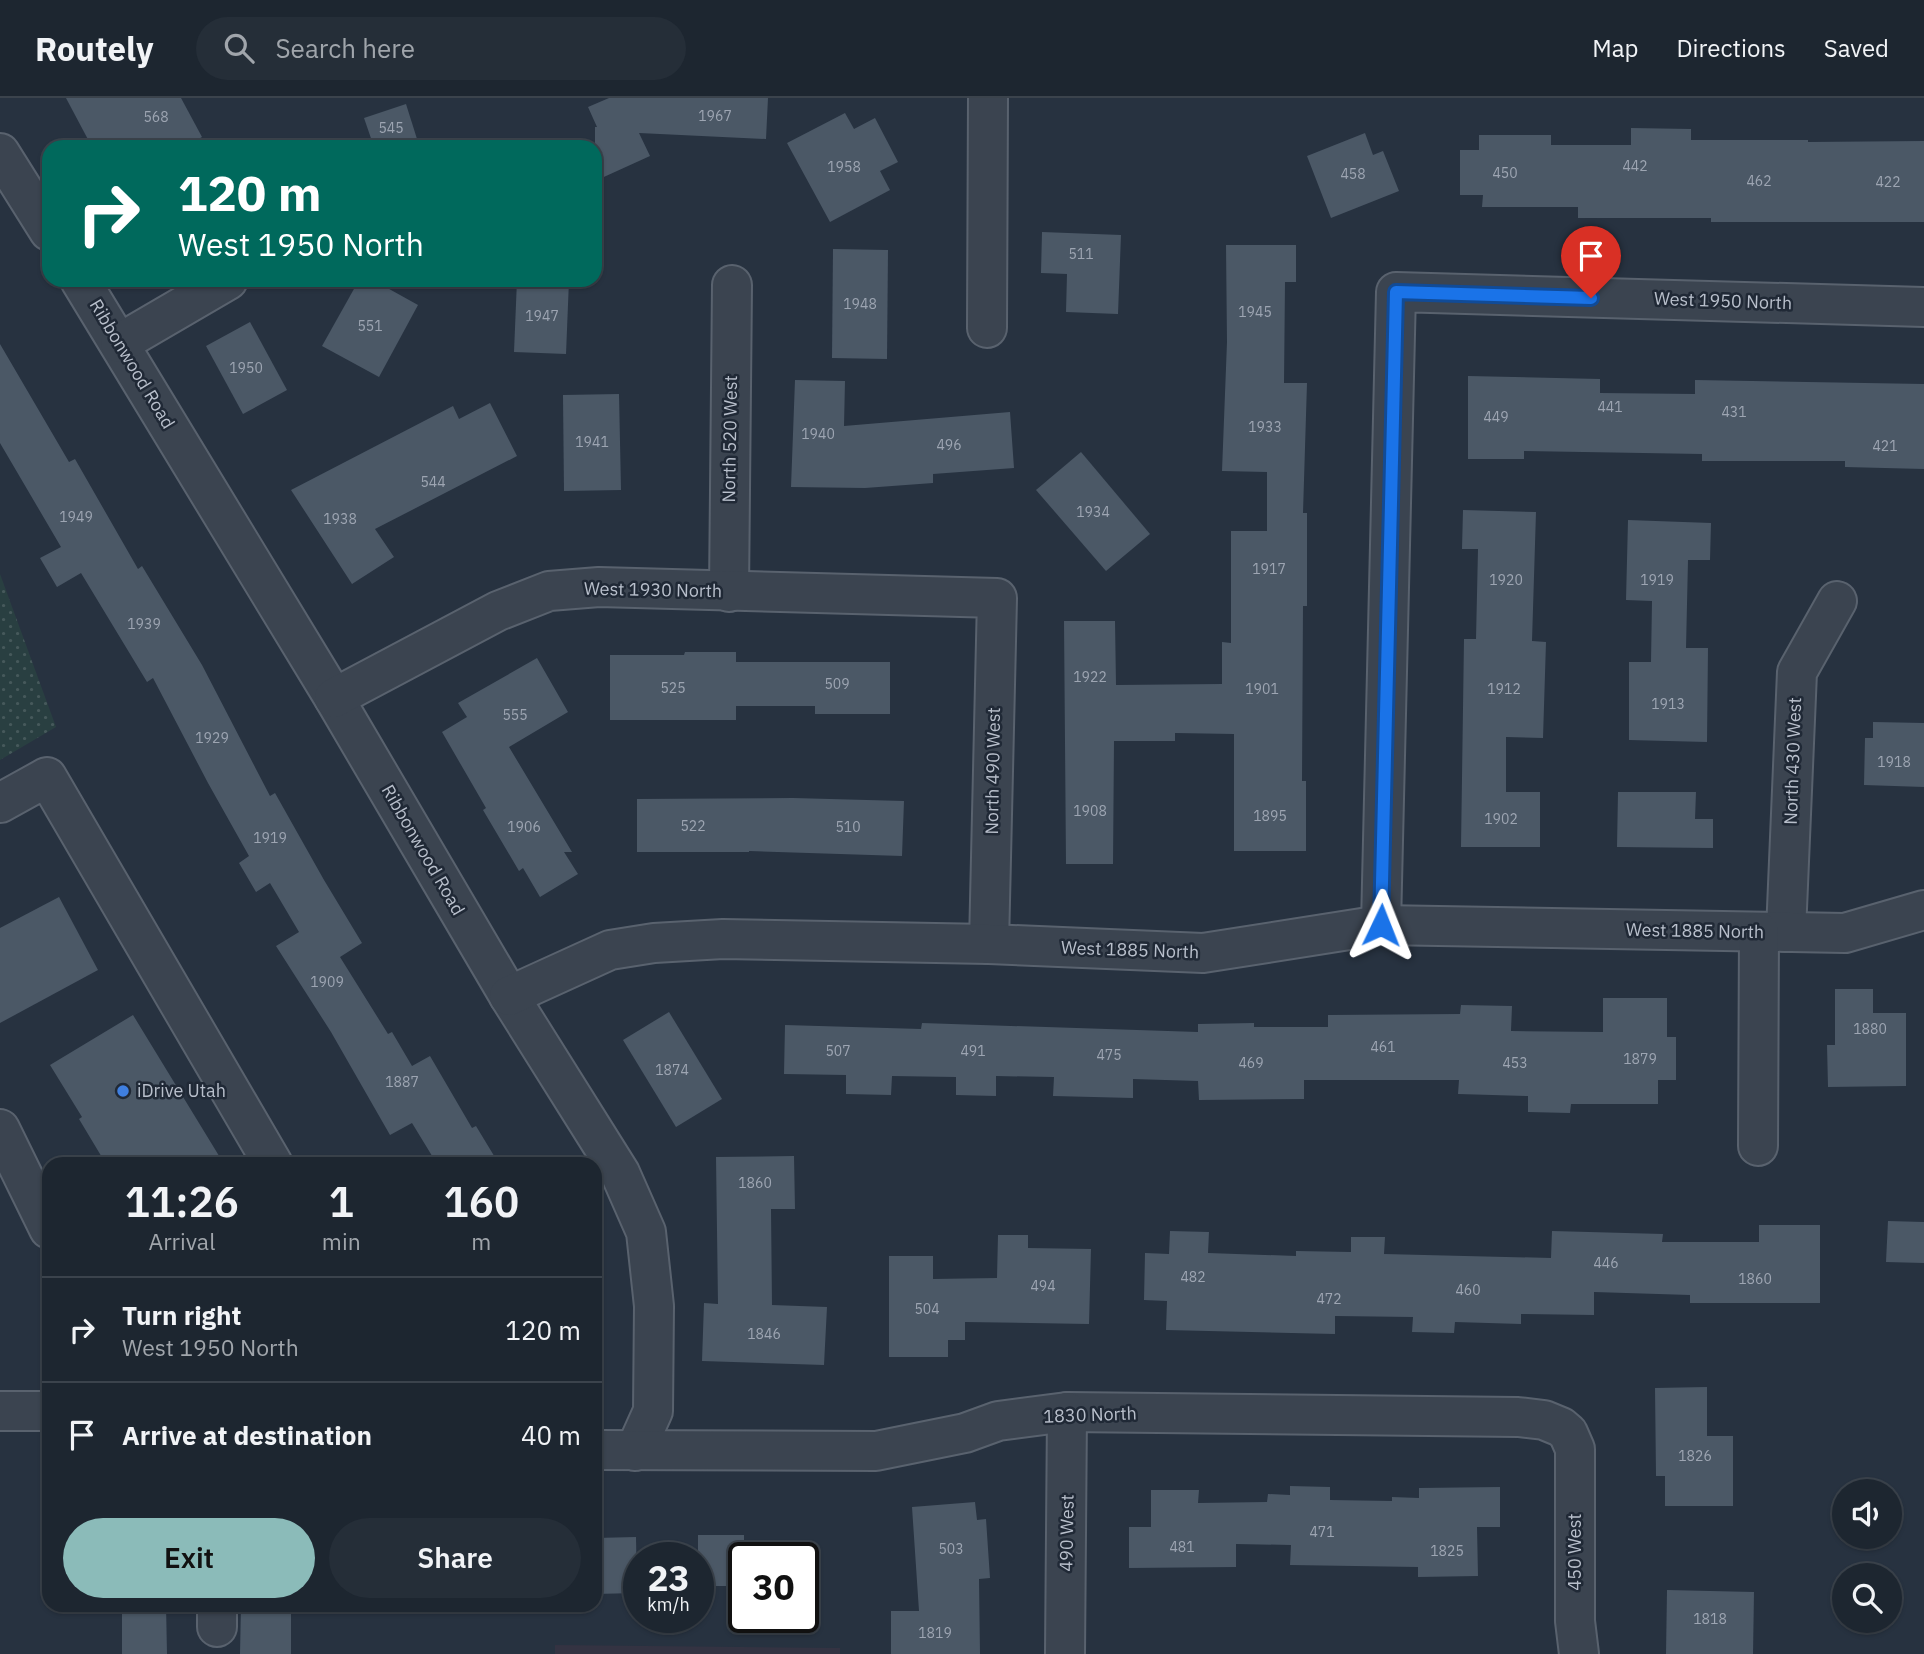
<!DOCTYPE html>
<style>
:root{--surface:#1d2630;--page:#252e38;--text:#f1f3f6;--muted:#a0a5ab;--line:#3b434c;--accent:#8bbbb9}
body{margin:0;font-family:"IBM Plex Sans",sans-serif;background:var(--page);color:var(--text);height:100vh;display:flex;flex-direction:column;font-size:26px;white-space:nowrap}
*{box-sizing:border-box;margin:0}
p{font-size:23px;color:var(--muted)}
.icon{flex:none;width:38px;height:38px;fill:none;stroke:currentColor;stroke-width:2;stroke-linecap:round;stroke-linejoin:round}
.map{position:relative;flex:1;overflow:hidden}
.sheet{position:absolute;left:42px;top:1059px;width:560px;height:455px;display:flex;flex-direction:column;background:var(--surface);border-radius:21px;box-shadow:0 2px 5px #0004,0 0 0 2px var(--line)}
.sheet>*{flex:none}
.top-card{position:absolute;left:42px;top:42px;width:560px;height:147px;border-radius:21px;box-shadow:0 2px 5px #0004,0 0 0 2px var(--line);background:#00695c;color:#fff;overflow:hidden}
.tools{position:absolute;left:1832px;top:1381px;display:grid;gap:14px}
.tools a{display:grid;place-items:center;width:70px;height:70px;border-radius:50%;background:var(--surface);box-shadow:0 2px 5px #0004,0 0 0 2px var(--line);font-size:35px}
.speed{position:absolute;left:623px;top:1444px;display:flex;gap:14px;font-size:35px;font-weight:700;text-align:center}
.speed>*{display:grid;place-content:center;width:91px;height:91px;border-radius:50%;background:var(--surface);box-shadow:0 2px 5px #0004,0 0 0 2px var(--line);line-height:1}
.speed small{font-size:18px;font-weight:400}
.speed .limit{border:4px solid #111;border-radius:10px;background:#fff;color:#111}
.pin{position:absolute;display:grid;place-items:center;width:60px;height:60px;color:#fff;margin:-72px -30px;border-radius:50% 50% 50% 0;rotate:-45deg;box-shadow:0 0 7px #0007}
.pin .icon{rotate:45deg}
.me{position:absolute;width:77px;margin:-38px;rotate:2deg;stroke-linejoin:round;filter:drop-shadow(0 0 5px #0008)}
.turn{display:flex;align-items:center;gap:24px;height:147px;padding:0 21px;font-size:32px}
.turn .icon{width:91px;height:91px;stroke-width:2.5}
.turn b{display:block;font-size:49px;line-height:60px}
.eta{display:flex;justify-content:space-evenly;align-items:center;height:119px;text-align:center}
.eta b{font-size:42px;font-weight:600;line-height:49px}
.button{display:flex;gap:14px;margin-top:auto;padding:14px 21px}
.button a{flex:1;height:80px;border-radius:42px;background:var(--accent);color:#111;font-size:28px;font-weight:600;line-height:80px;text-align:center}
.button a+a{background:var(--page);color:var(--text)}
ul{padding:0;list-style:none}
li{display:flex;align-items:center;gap:21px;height:105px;padding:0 21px;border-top:2px solid var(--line)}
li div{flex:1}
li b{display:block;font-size:26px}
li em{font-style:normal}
header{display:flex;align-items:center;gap:42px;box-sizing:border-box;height:98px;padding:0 35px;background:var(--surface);border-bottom:2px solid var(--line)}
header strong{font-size:33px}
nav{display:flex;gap:38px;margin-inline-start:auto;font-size:24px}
.search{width:490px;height:63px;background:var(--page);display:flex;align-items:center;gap:18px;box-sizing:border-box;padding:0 24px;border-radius:38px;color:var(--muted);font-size:26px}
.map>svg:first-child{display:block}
.medical{fill:#343342}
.grass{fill:url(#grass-dots)}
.building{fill:#4b5866}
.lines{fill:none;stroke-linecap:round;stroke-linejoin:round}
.minor-casing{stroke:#59626e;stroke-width:42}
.minor{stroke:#3b4450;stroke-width:38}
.route-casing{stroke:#114b97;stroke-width:18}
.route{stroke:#1a73e8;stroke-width:12}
.shop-dot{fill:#3f7fe0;stroke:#202936;stroke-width:2.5}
.labels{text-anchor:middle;stroke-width:5;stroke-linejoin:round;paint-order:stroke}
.number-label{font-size:14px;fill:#9da5b2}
.street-label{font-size:18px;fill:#b8bfcb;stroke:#202936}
.poi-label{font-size:18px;fill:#b8bfcb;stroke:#202936;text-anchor:start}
</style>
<header>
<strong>Routely</strong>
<div class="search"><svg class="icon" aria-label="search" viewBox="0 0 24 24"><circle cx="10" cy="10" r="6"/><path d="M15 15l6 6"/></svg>Search here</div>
<nav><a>Map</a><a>Directions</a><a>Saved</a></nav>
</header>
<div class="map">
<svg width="1924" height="1556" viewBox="0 0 1924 1556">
<defs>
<pattern id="grass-dots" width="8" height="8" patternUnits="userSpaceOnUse" patternTransform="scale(1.75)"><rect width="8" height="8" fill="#293f41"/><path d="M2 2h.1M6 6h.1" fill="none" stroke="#46595b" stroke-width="1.8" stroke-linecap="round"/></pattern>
</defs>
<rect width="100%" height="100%" fill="#273240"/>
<!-- medical -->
<path class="medical" d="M555 1547 840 1550V1556H555Z"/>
<!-- grass -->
<path class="grass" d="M0 476 56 629 0 662Z"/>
<!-- building -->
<g class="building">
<path d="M66 0H181L202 39 184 49H92Z"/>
<path d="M609 0H768L766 41 639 35 650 58 595 83V29H597L588 9Z"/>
<path d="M406 6 417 41 393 49H374L364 20Z"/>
<path d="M845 15 854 31 875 20 898 64 880 73 890 92 830 124 787 45Z"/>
<path d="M1631 30 1691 31V42H1808V44L1924 43V124H1711V120H1578V109H1482L1483 97H1460V52H1479V37H1551V47H1631Z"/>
<path d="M1365 35 1373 57 1383 53 1399 93 1331 120 1307 58Z"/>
<path d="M1042 134 1121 137 1118 216 1066 214 1067 176 1041 175Z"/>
<path d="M1226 147H1296V184H1285L1284 285H1307L1303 415H1307V508H1303L1302 683H1306V753H1234V636L1175 635V643H1114L1113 766H1066L1064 523H1115L1116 587 1222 586V544L1231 545V433H1267V374L1222 373 1227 244Z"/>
<path d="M833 151 888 152 887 261 832 260Z"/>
<path d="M359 182H373L418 207 379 279 322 248Z"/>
<path d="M517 182H569L566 256 514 254Z"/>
<path d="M250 224 287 292 243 316 206 248Z"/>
<path d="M0 246 69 364 75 361 138 471 142 468 202 567 270 698 275 695 324 782 362 845 340 859 388 936 392 934 412 968 430 958 472 1030 476 1028 499 1066H437L412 1025 390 1037 331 934 276 848 299 834 270 785 256 794 239 765 249 758 208 685 153 580 147 584 81 475 57 489 40 460 61 449 0 345Z"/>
<path d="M1468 278 1600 281V295L1695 296V282L1924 286V371L1845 369V363H1702V356L1524 353V361H1468Z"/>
<path d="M795 282 845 283 844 328 1010 314 1014 370 933 376V385L865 390 791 389Z"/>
<path d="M619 296 621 392 564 393 563 297Z"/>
<path d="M490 305 517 358 375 431 394 459 352 486 291 392 453 308 459 321Z"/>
<path d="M1081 354 1150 436 1106 473 1036 392Z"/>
<path d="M1463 412 1536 414 1532 543 1546 544 1543 640 1506 639V694H1540V749H1461L1464 541H1476L1478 451H1462Z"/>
<path d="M1628 422 1711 425 1710 462H1688L1686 550H1708L1707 644 1629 642V564H1651L1652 503 1626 502Z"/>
<path d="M685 554H736V564H890V616H815V608H736V622H610V557H684Z"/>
<path d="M537 560 568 614 509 649 572 754H564L578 776 540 799 523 770 519 773 483 712 486 710 442 634 467 619 458 605Z"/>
<path d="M1873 624 1924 625V689L1864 687 1865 640H1873Z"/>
<path d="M1618 694H1696L1695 721H1713V750L1617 749Z"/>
<path d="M793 700 904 703 902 758 749 753V754H637V701Z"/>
<path d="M59 799 98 872 0 925V830Z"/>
<path d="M1835 891H1873V915H1906V988L1828 989 1827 947H1835Z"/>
<path d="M1603 900H1667V939H1676V982H1658V1006H1571L1570 1015 1528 1014V998L1458 996 1459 982H1304V1001L1199 1002 1198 983 1133 981V1000L1053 998 1054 979 996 978V998L956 997V979L892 978 891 997 846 996V977L784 976 785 927 921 931 922 925 1198 934V926L1254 925V929H1328V917L1460 916 1461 907 1512 908 1511 933 1603 934Z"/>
<path d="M669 914 722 1001 676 1029 623 942Z"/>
<path d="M133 917 224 1066H106L79 1021 82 1019 50 967Z"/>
<path d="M794 1058 795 1111H771L772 1207 827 1209 824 1267 702 1263 704 1205 718 1206 716 1059Z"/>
<path d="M1888 1123 1924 1124V1165L1886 1164Z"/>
<path d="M1759 1127H1820V1205H1690V1197L1594 1194V1217L1521 1216V1226L1455 1224 1454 1235 1412 1234 1413 1219 1335 1218V1236L1166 1232 1167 1203 1144 1202 1145 1155 1169 1156 1170 1133 1209 1134 1208 1155 1296 1158V1153L1351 1154V1139H1385L1384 1156 1551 1160 1552 1133 1663 1136 1662 1144H1759Z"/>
<path d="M998 1137H1028V1150L1091 1151 1089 1226 965 1224V1242H948V1259H889V1158H933V1181L997 1180Z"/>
<path d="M1707 1289V1338H1733V1408H1665V1378H1656L1655 1290Z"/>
<path d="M1290 1388 1330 1389V1402L1392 1403V1399L1419 1400V1390L1500 1389V1429H1477L1478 1478 1418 1479V1469L1290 1467 1291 1447 1236 1446V1469L1129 1470V1429H1151V1392H1199L1198 1405 1267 1404 1268 1396 1290 1397Z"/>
<path d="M975 1404 977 1422 986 1421 990 1480 979 1481 980 1556H891V1513H919L912 1409Z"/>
<rect x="698" y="1437" width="46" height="51"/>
<path d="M636 1439 637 1495 595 1496V1440Z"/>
<path d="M1667 1492 1754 1494 1753 1556H1666Z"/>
<path d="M122 1507H166L167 1556H122Z"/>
<path d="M241 1507H291V1556H240Z"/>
</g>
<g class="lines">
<!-- minor casing -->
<g class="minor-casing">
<g id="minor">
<path d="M0 55 49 133"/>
<path d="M80 182 334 600 509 898 620 1075 646 1134 654 1208 653 1313 635 1353"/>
<path d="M987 230 988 0"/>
<path d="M120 245 228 182"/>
<path d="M729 494 732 187"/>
<path d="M334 600 498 513 549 493 599 489 997 500 989 846"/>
<path d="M0 705 47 679 273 1066"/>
<path d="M1381 827 1396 194 1924 209"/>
<path d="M1786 834 1797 574 1837 503"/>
<path d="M509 898 610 852 654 845 723 841 989 846 1203 855 1381 827 1845 835 1924 812"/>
<path d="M0 1031 49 1131"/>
<path d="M1758 1048 1759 834"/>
<path d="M0 1313H49"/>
<path d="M595 1352 876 1353 965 1335 998 1323 1067 1314 1518 1319 1544 1322 1561 1329 1568 1335 1575 1351V1523L1579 1556"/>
<path d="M217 1529V1507"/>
<path d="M1065 1556 1067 1314"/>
</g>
</g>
<!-- minor -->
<use href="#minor" class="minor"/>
</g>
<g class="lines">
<!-- route casing -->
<g class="route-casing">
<path id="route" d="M1381 827 1396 194 1591 200"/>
</g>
<!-- route -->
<use href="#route" class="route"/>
</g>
<!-- markers -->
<circle class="shop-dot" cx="123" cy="993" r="7"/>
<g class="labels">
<!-- number labels -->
<g class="number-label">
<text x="715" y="23">1967</text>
<text x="156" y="24">568</text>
<text x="391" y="35">545</text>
<text x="1635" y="73">442</text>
<text x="844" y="74">1958</text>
<text x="1505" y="80">450</text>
<text x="1353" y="81">458</text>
<text x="1759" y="88">462</text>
<text x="1888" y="89">422</text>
<text x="1081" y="161">511</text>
<text x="860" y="211">1948</text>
<text x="1255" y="219">1945</text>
<text x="542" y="223">1947</text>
<text x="370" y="233">551</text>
<text x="246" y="275">1950</text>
<text x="1610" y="314">441</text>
<text x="1734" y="319">431</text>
<text x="1496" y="324">449</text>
<text x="1265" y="334">1933</text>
<text x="818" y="341">1940</text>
<text x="592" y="349">1941</text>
<text x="949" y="352">496</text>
<text x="1885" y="353">421</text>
<text x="433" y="389">544</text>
<text x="1093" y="419">1934</text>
<text x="76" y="424">1949</text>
<text x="340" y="426">1938</text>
<text x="1269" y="476">1917</text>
<text x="1506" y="487">1920</text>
<text x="1657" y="487">1919</text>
<text x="144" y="531">1939</text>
<text x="1090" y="584">1922</text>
<text x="837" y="591">509</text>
<text x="673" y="595">525</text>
<text x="1262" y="596">1901</text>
<text x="1504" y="596">1912</text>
<text x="1668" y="611">1913</text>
<text x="515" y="622">555</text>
<text x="212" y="645">1929</text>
<text x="1894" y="669">1918</text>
<text x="1090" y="718">1908</text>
<text x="1270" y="723">1895</text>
<text x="1501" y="726">1902</text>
<text x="693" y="733">522</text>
<text x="524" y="734">1906</text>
<text x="848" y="734">510</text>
<text x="270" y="745">1919</text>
<text x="327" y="889">1909</text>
<text x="1870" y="936">1880</text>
<text x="1383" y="954">461</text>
<text x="838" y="958">507</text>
<text x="973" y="958">491</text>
<text x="1109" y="962">475</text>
<text x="1640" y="966">1879</text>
<text x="1251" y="970">469</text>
<text x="1515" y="970">453</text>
<text x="672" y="977">1874</text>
<text x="402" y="989">1887</text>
<text x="755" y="1090">1860</text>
<text x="1606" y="1170">446</text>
<text x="1193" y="1184">482</text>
<text x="1755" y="1186">1860</text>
<text x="1043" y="1193">494</text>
<text x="1468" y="1197">460</text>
<text x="1329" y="1206">472</text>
<text x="927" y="1216">504</text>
<text x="764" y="1241">1846</text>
<text x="1695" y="1363">1826</text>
<text x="1322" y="1439">471</text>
<text x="1182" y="1454">481</text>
<text x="951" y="1456">503</text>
<text x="1447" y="1458">1825</text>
<text x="1710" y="1526">1818</text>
<text x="935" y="1540">1819</text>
</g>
<!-- street labels -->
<g class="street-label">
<text transform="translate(1723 203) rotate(2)" y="6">West 1950 North</text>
<text transform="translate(132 266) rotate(59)" y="6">Ribbonwood Road</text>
<text transform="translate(730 341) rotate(-89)" y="6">North 520 West</text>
<text transform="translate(653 492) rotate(1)" y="6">West 1930 North</text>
<text transform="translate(1793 663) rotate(-88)" y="6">North 430 West</text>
<text transform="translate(993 673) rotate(-89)" y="6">North 490 West</text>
<text transform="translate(423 752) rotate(60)" y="6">Ribbonwood Road</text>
<text transform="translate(1695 833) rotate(1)" y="6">West 1885 North</text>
<text transform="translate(1130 852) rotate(2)" y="6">West 1885 North</text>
<text transform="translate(1090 1317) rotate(-2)" y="6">1830 North</text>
<text transform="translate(1067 1435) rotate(-89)" y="6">490 West</text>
<text transform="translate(1575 1454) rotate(-90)" y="6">450 West</text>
</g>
<!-- poi labels -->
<g class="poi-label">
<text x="137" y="999">iDrive Utah</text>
</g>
</g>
</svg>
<div class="tools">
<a><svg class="icon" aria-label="sound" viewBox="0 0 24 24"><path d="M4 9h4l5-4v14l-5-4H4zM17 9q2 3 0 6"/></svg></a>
<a><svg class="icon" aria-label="search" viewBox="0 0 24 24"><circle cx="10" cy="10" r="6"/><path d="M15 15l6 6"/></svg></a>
</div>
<div class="speed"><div>23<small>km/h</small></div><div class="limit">30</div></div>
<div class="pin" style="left:1591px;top:200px;background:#d93025"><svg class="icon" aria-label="arrive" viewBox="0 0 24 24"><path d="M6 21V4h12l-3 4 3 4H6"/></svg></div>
<svg class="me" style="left:1381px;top:827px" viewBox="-20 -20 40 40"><path d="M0-17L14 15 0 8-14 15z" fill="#1a73e8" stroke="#fff" stroke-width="4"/></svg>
<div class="top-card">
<div class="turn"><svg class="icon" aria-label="right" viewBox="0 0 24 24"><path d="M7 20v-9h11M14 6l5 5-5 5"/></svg><div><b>120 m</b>West 1950 North</div></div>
</div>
<section class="sheet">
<div class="eta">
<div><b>11:26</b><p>Arrival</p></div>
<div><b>1</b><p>min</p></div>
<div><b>160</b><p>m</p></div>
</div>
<ul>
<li><svg class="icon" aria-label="right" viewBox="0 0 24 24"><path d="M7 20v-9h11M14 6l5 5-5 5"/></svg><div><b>Turn right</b><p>West 1950 North</p></div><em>120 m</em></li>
<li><svg class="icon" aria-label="arrive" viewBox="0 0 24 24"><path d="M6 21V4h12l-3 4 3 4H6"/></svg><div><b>Arrive at destination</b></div><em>40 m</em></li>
</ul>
<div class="button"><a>Exit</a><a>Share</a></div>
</section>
</div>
